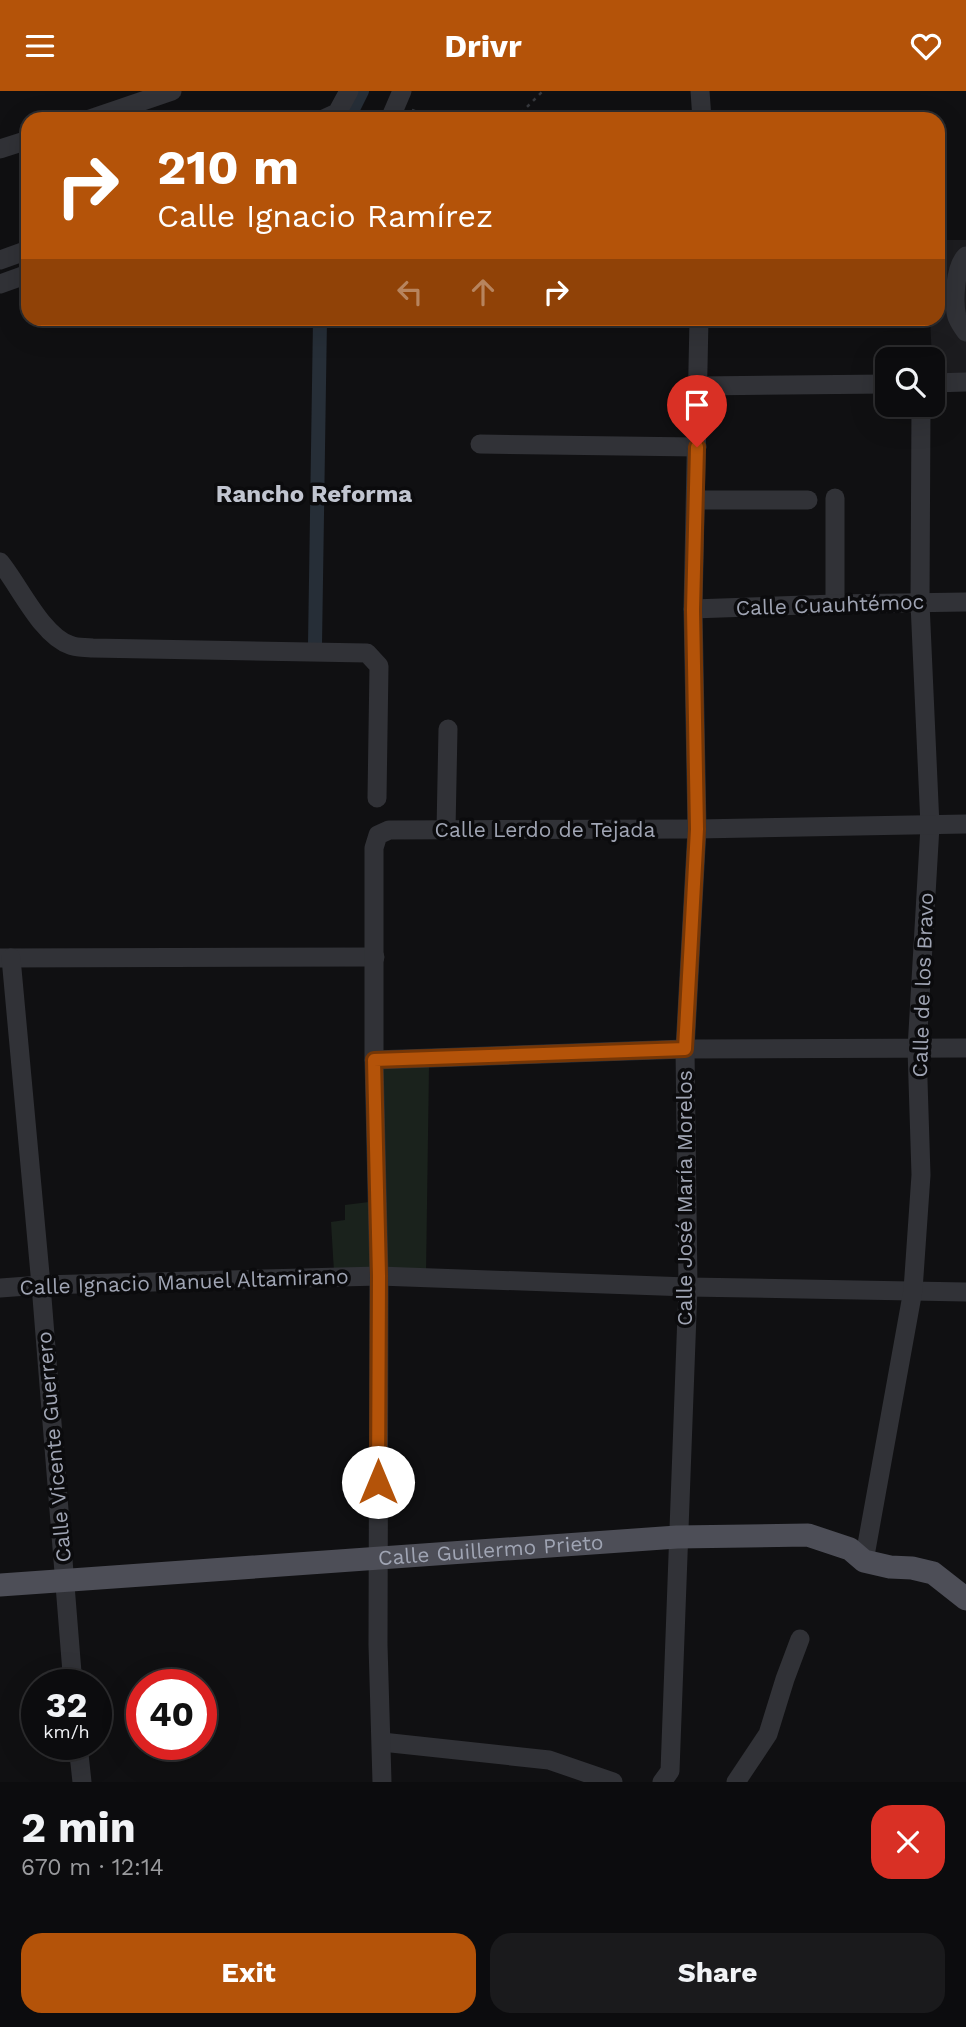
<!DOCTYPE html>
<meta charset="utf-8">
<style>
:root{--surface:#0c0c0e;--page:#1a1a1c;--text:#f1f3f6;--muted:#9a9b9e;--line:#2c2c2e;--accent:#b45309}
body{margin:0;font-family:"Work Sans",sans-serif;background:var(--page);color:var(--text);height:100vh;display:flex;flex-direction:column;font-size:26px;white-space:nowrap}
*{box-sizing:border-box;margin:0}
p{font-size:23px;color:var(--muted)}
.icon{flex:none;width:38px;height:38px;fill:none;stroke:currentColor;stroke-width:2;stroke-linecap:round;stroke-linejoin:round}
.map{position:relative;height:1691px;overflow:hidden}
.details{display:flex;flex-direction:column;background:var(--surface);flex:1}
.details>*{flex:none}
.banner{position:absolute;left:21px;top:21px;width:924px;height:214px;border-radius:21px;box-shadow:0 7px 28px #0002,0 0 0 2px var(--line);background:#b45309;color:#fff;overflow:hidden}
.buttons{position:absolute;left:875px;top:256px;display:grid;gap:14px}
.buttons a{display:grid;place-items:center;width:70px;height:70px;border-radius:14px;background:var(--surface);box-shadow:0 7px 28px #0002,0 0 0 2px var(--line);font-size:35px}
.speed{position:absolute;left:21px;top:1578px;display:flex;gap:14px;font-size:35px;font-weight:700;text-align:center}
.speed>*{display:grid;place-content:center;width:91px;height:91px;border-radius:50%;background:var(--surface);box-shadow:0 7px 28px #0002,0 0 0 2px var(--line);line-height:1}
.speed small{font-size:18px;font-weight:400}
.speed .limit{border:10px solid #d22;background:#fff;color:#111}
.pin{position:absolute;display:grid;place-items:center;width:60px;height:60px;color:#fff;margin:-72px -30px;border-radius:50% 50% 50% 0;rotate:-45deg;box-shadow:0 0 7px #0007}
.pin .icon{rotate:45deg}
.me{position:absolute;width:77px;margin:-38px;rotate:0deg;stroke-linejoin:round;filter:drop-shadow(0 0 5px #0008)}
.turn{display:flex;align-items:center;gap:24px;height:147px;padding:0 21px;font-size:32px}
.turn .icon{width:91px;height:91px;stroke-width:2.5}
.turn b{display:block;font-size:49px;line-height:60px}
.lanes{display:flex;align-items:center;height:66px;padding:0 21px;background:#0003;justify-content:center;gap:35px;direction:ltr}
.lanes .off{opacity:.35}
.round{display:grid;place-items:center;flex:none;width:74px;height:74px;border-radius:21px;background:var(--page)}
.overview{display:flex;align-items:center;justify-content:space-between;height:119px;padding:0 21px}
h1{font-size:42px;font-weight:700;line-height:52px}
.primary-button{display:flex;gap:14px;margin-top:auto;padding:14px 21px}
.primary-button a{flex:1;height:80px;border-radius:21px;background:var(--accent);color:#fff;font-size:28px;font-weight:700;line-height:80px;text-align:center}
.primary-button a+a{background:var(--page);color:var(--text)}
header{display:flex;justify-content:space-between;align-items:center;height:91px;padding:0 21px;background:var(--accent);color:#fff;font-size:32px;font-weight:700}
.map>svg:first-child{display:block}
.built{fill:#1c1c1f}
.green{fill:#1a221c}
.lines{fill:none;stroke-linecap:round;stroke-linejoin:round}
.canal{stroke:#262e37;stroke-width:14}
.path{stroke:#37393e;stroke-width:2.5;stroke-dasharray:3.5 5;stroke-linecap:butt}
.minor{stroke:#313237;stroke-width:19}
.major{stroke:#4d4e57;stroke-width:23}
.route-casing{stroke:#753606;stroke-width:18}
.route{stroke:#b45309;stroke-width:12}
.labels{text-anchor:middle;stroke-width:7;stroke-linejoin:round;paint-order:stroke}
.street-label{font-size:21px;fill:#a0a5b4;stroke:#0b0b0d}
.quarter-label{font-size:24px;font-weight:bold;fill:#c1c5d0;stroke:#0b0b0d}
</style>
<header><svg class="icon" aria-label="menu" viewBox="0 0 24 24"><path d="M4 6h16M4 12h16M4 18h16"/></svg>Drivr<svg class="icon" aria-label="heart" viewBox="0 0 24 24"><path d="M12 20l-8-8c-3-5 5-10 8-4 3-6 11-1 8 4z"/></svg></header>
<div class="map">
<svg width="966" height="1691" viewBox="0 0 966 1691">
<rect width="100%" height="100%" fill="#101012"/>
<!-- built -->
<path class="built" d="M938 149H966V286L933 287 930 228H938Z"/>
<!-- green -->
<g class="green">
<path d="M429 974 426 1181 384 1182 383 975Z"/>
<path d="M377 1110 376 1181H334L331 1131 345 1129V1114Z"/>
</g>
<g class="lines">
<!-- canal -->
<g class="canal">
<path d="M348 28 362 0"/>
<path d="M315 554 320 228"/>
</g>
<!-- path -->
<g class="path">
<path d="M412 19 439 28"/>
<path d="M515 28 543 0"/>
</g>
<!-- minor -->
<g class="minor">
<path d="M700 0 702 28"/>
<path d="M90 28 172 0"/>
<path d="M324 28 337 22 349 0"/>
<path d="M390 28 402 0"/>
<path d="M0 58 28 49"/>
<path d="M966 165C955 175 953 212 957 226 959 231 963 237 966 241"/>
<path d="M0 169 28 159"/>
<path d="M0 193 28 183"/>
<path d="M933 292 966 291"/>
<path d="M698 295 887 293"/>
<path d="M480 353 697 356"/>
<path d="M835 407V513"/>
<path d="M696 409H808"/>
<path d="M0 471C19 494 42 545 70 554 76 557 85 556 92 557L367 562 379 575 377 707"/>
<path d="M693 518 835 513 966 511"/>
<path d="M446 739 448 638"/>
<path d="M0 867 375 866"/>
<path d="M11 867 41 1194 73 1594"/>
<path d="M374 969 685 958 966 957"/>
<path d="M0 1197 41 1194 379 1185 688 1196 966 1201"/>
<path d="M864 1470 913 1199 921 1084 917 958 930 735 920 512 921 313"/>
<path d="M382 1651 549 1669 613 1691"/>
<path d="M78 1654 82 1691"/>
<path d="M382 1691 378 1554 379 1185 374 969V757L378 744 389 739 697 738 966 733"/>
<path d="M662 1691 670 1680 688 1196 685 958 697 738 693 518 699 228"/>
<path d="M736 1691 768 1643 785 1588 800 1548"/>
</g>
<!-- major -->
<path class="major" id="s1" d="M0 1494 677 1446 808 1444 850 1458 864 1470 890 1476 912 1477 933 1482 966 1508"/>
</g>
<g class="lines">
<!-- route casing -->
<g class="route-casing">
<path id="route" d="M378 1391 379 1185 374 969 685 958 697 738 693 519 697 356"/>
</g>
<!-- route -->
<use href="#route" class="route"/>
</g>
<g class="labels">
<!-- street labels -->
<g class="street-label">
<text transform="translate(830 514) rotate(-2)" y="7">Calle Cuauhtémoc</text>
<text x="545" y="746">Calle Lerdo de Tejada</text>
<text transform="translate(923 894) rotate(-88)" y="7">Calle de los Bravo</text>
<text transform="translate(685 1107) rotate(-90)" y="7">Calle José María Morelos</text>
<text transform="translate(184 1191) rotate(-2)" y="7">Calle Ignacio Manuel Altamirano</text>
<text transform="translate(54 1356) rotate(-95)" y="7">Calle Vicente Guerrero</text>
<text dy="7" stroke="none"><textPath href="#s1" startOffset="492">Calle Guillermo Prieto</textPath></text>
</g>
<!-- quarter labels -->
<g class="quarter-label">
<text x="314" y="411">Rancho Reforma</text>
</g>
</g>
</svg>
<div class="buttons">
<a><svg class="icon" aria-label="search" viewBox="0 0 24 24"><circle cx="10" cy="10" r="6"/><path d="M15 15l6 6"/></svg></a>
</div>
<div class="speed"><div>32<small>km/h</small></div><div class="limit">40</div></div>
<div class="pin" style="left:697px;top:356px;background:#d93025"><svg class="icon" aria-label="arrive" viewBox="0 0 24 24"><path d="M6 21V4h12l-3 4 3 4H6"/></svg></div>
<svg class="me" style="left:378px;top:1391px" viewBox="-20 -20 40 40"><circle r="19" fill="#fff"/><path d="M0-13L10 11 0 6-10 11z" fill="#b45309"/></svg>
<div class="banner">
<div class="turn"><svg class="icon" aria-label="right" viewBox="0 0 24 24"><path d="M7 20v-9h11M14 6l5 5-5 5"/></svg><div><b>210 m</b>Calle Ignacio Ramírez</div></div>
<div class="lanes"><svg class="icon off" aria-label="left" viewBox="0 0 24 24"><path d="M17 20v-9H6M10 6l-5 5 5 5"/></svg><svg class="icon off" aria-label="ahead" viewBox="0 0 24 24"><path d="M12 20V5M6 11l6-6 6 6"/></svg><svg class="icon" aria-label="right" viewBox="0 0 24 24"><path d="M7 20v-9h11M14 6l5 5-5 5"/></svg></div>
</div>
</div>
<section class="details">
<div class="overview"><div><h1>2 min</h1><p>670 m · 12:14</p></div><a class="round" style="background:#d93025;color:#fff"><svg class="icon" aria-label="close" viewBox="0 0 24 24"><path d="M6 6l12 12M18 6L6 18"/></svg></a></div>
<div class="primary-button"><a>Exit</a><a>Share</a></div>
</section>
